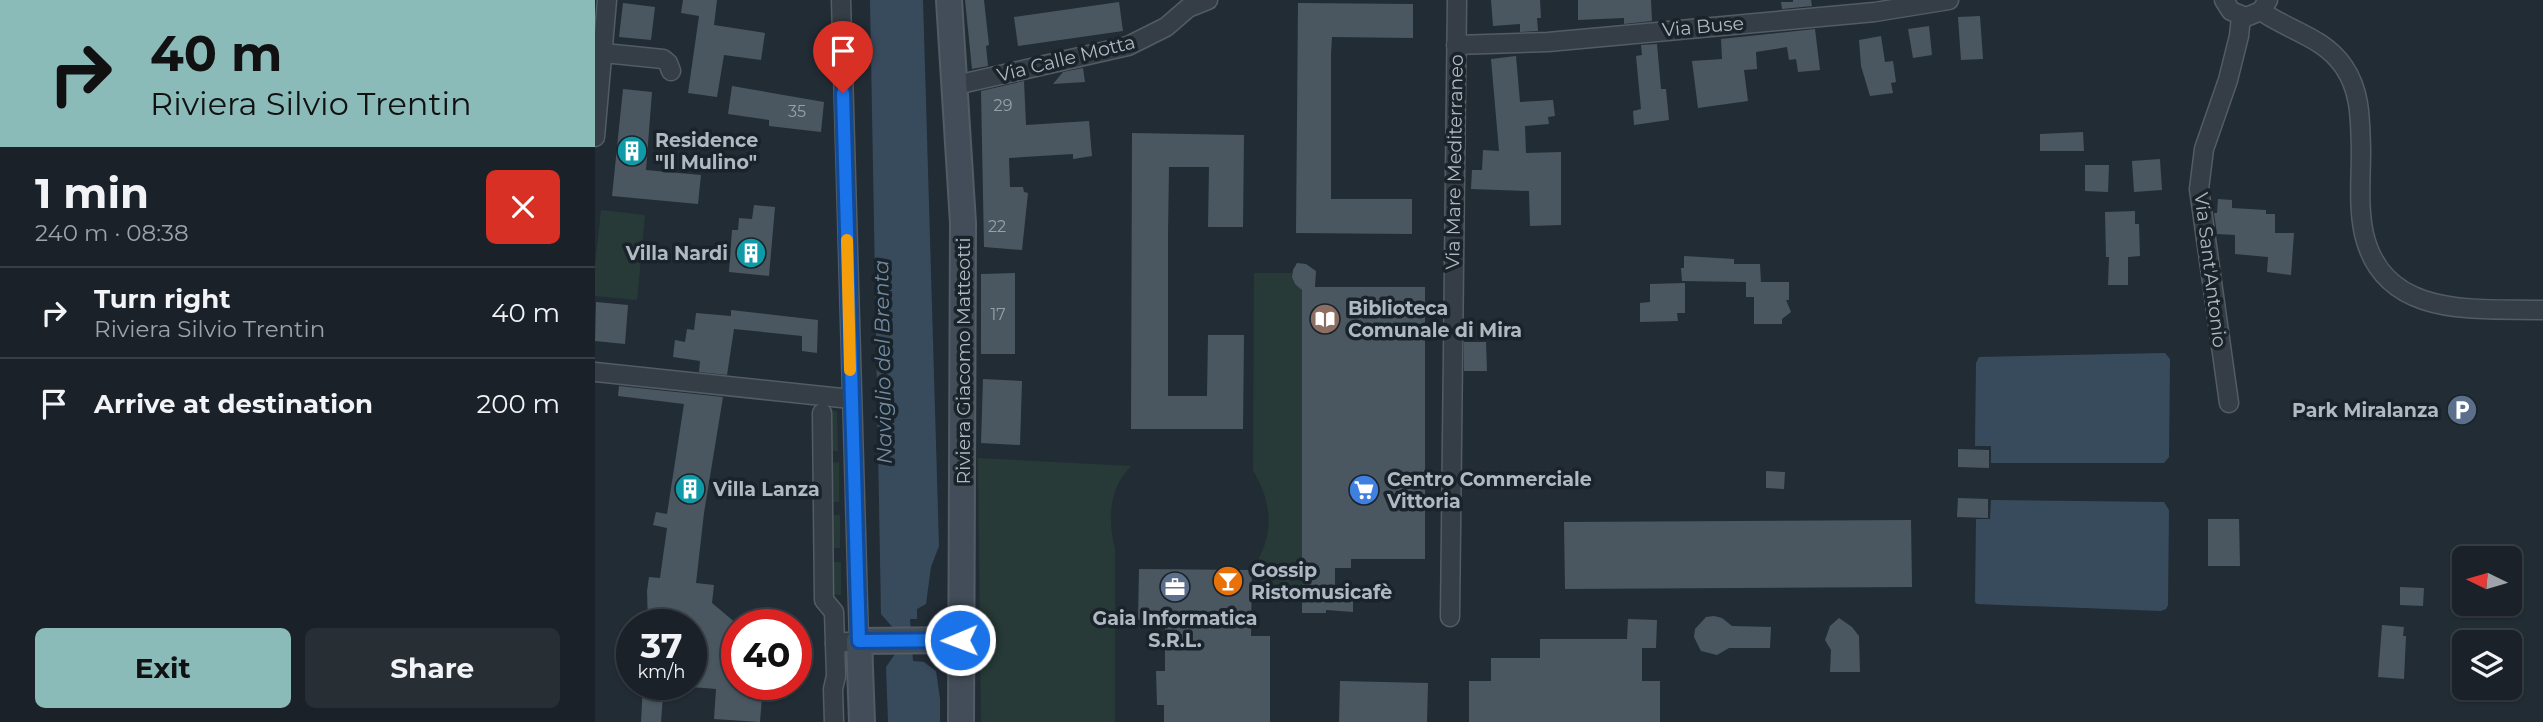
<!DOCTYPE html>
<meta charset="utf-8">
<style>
:root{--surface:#1a2128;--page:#272e34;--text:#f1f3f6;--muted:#9fa3a8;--line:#383e45;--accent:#8bbbb9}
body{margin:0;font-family:Montserrat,sans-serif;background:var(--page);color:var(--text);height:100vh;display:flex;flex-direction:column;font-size:26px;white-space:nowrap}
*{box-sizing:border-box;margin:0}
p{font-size:23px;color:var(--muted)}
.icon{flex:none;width:38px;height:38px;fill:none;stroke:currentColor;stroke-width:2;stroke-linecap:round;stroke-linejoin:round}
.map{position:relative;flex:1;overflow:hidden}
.sheet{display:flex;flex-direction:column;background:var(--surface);width:595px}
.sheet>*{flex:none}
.hud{background:#8bbbb9;color:#111;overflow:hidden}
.needle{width:46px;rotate:275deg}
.buttons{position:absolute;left:1857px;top:546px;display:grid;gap:14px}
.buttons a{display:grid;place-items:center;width:70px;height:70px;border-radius:10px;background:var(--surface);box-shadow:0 2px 5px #0004,0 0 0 2px var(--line);font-size:35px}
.speed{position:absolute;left:21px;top:609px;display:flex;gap:14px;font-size:35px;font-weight:700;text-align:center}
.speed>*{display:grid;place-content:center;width:91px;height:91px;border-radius:50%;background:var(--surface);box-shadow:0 2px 5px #0004,0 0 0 2px var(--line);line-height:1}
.speed small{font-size:18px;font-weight:400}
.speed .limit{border:10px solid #d22;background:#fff;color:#111}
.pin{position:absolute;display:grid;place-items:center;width:60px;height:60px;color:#fff;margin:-72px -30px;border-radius:50% 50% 50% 0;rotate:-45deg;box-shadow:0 0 7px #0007}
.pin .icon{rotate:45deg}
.me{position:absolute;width:77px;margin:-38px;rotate:269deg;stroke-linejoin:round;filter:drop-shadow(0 0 5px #0008)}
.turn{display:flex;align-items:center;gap:24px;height:147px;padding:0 35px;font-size:32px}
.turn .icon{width:91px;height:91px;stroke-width:2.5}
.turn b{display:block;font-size:49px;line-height:60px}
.round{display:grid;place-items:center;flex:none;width:74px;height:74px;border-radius:10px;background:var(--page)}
.summary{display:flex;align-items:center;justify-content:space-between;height:119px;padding:0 35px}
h1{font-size:42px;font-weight:700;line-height:52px}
.primary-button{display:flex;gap:14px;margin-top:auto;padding:14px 35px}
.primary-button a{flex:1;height:80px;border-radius:10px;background:var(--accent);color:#111;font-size:28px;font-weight:700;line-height:80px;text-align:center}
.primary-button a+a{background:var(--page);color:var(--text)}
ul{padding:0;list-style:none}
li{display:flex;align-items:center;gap:21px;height:91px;padding:0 35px;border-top:2px solid var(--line)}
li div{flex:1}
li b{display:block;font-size:26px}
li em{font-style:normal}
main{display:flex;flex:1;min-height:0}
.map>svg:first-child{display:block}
.green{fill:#273a38}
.water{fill:#384b5d}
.building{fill:#4a5761}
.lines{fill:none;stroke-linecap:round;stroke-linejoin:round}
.street-casing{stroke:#525c64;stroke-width:21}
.secondary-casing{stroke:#525c64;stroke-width:28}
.street{stroke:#353e46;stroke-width:18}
.secondary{stroke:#434d59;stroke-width:24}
.route-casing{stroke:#114b97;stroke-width:18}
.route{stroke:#1a73e8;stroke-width:12}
.slow{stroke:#f59e0b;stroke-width:12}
.labels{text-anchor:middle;stroke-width:7;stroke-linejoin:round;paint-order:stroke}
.number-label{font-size:16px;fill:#96a0aa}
.street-label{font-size:19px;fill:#afb9c3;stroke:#1a232a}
.poi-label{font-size:19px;font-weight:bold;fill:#afb9c3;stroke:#1a232a;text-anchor:start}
.water-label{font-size:21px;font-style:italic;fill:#728ca4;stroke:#1a232a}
</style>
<main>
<section class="sheet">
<div class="hud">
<div class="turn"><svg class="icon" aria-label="right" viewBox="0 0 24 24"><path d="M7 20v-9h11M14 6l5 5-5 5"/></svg><div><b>40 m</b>Riviera Silvio Trentin</div></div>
</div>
<div class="summary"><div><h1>1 min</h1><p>240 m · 08:38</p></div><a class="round" style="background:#d93025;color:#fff"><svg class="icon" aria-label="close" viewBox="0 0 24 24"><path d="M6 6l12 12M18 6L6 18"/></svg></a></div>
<ul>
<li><svg class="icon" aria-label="right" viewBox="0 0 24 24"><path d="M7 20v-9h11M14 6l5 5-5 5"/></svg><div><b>Turn right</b><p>Riviera Silvio Trentin</p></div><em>40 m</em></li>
<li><svg class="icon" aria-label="arrive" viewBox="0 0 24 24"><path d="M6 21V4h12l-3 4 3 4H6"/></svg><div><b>Arrive at destination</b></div><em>200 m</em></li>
</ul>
<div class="primary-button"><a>Exit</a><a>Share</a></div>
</section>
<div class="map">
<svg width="1948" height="722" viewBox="0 0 1948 722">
<rect width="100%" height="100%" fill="#222c35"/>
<!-- green -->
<g class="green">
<path d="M6 210 50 215 42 300 0 296V266Z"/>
<path d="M659 273H697L699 283 707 287V588L671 587 657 570C680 535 678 505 658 470Z"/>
<path d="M232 406 242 412 243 451H233Z"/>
<path d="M383 458 536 466C513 489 513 520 520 549V722H386Z"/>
<path d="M244 462V502H235L234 463Z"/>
<path d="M235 515H245V548H236Z"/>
<path d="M236 562H246V595L237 594Z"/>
</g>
<!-- water -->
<g class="water">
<path d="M275 0H328L344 546 336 567 331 604 322 609V619H315L318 661 329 662 341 671 345 699V722H293L291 667 300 654V630L286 614Z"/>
<path d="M1570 353 1575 359 1574 457 1569 463H1396V446H1380L1381 363 1384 357Z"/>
<path d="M1396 500 1569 502 1574 510 1573 605 1571 609 1566 611 1382 604 1380 602 1381 519H1395Z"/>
</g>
<!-- building -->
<g class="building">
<path d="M88 0H122L119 25 170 33 166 60 129 55 122 97 93 93 104 16 86 13Z"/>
<path d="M370 0H389L394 45 391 46 393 66 377 69Z"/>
<path d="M896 0H945L946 18H942L943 31 925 32V24L898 26Z"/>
<path d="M983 0H1056L1057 21 1029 24V18L983 20Z"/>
<path d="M1198 0H1216L1217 6 1187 9 1186 2H1198Z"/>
<path d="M524 2 528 31 423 46 419 17Z"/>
<path d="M28 3 60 7 56 40 24 37Z"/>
<path d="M703 3 818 4V38L737 37 736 54V199H817V234L701 233Z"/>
<path d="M1385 16 1388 59 1366 60 1363 17Z"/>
<path d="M1334 26 1337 55 1318 58 1313 29Z"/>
<path d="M1220 29 1225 70 1203 72 1201 59 1194 60 1192 47 1161 52 1162 69 1149 70 1153 101 1103 108 1097 61 1127 59 1126 39Z"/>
<path d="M1286 36 1290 62 1298 61 1301 82 1296 83 1298 93 1275 96 1266 66 1264 40Z"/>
<path d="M1062 44 1066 89H1071L1074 120 1039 125 1038 111 1046 109 1041 56 1047 55 1046 45Z"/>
<path d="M921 56 925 102 958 100 960 116 953 117 954 124 930 126 931 153 966 152V225L935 226 934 191 876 189 877 170H887L888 150 904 151 896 59Z"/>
<path d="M488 68 490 82 458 84 468 72Z"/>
<path d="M429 81 431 125 494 121 497 156 478 159V154L414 158 415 187H428L429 192 433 193 427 250 389 247 386 91Z"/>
<path d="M137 86 229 102 226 132 174 126V120L133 114Z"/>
<path d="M28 89 57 92 51 170 106 175 103 204 17 196Z"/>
<path d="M1488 132 1489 151H1445V134Z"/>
<path d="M537 133 649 135 648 227H613L614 167H574L573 234V396H612L613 335H649L648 429H536Z"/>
<path d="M1565 159 1567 190 1539 192 1537 161Z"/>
<path d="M1490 165H1514L1513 192 1490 191Z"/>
<path d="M1623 199 1637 200V208L1671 210V214H1680V233H1699L1696 275 1672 272 1673 257 1640 254V235L1622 234 1619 213H1622Z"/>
<path d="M159 205 180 207 174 276 134 272 137 230H143L144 218 157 219Z"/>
<path d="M1540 211V224H1544L1545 256 1533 257V285H1513L1514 257H1511L1510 212Z"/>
<path d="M1089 256 1139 259V264H1165L1166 282H1194V300H1191L1196 312 1187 319V324H1159V297H1151V282L1087 281 1086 268H1089Z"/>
<path d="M702 263 711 264 721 271 720 287H830V559H756V568H740V588L748 596H758V612L731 610V613H707V290L700 284 697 277 698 270Z"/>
<path d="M420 273V354H386V274Z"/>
<path d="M1090 283V313H1082L1083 321 1045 322V303L1055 302V284Z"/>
<path d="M1 302 33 305 30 344 0 341Z"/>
<path d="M136 310 223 320 222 353 207 351V336L139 329 132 375 104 372 105 361 78 357 80 340 90 342 92 329 99 330 101 313 136 316Z"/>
<path d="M869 342H891L892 371H869Z"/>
<path d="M388 379 427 381 425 445 386 443Z"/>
<path d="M24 386 128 397 109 513 101 583 119 585 117 603 142 624V684H168L165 722 119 719 121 689 96 687V625H53L52 591 54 577 65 578 72 528 58 525 61 512 72 514 89 404 23 396Z"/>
<path d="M1363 449 1394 450V468L1363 467Z"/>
<path d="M1171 471 1190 472 1189 489 1171 488Z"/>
<path d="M1363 498 1393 499V518L1362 517Z"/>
<path d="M1613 519H1644L1645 566H1613Z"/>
<path d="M1316 520 1317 587 970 589 969 522Z"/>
<path d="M544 569 657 570 656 636H675V722H569V705H562L561 671H570V620H543Z"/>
<path d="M1805 587 1829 588 1828 606 1805 605Z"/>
<path d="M1119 616 1127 618 1137 626 1176 627 1175 648H1134L1122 655 1106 651 1099 637 1100 629 1111 617Z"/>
<path d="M1244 618 1257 627 1264 636 1265 672H1235L1236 650 1230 640 1235 626Z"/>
<path d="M1033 619 1062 620 1061 648H1047V681H1065V722H874V681H896V658H945V639H1032Z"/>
<path d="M1787 625 1809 627 1808 636H1811L1809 679 1783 677Z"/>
<path d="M745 681 833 683 832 722H744Z"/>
<path d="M48 684H69L66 722H46Z"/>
</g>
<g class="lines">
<!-- street casing -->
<g class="street-casing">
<g id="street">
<path d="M1629 0 1636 11 1651 17 1666 11 1673 0"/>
<path d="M1666 11C1694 31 1729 37 1749 67 1766 92 1765 120 1766 149 1766 177 1763 207 1769 234 1789 320 1881 308 1948 310"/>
<path d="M861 45 953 42 1280 12 1354 0"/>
<path d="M9 53 68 59 73 63 76 71"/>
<path d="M361 85 533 46 571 27 593 8 613 0"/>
<path d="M0 137 12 0"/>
<path d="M0 372 256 399"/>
<path d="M1634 403 1604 189 1609 149 1633 80 1644 36 1646 17"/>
<path d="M227 413 229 600 239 612 241 676 238 689 239 722"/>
<path d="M855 617 862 0"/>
<path d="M240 643 264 641 246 0"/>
</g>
</g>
<!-- secondary casing -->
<g class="secondary-casing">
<g id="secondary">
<path d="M354 0 368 223 366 722"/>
<path d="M267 722 264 641 365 640"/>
</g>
</g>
<!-- street -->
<use href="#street" class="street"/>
<!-- secondary -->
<use href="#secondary" class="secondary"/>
</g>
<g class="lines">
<!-- route casing -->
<g class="route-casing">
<path id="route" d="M248 93 264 641 365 640"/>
</g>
<!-- route -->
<use href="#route" class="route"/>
<!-- slow -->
<path class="slow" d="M252 240 255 370"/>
</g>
<!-- icons -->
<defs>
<g id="building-disc" transform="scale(1.575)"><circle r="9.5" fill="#0f9aa8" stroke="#1a232a"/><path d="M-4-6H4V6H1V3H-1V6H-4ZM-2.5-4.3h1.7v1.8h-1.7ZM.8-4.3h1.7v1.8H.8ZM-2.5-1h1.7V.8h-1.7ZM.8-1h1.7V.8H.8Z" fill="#fff"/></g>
<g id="library-disc" transform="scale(1.575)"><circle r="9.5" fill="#8d6e63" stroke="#1a232a"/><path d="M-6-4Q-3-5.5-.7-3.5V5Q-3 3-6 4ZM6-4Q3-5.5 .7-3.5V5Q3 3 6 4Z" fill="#fff"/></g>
<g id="parking-disc" transform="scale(1.575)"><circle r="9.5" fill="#5c6f8a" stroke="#1a232a"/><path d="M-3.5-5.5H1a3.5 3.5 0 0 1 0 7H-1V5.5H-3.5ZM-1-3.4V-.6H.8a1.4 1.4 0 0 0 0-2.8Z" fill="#fff"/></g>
<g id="supermarket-disc" transform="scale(1.575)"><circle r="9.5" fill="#3f7fe0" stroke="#1a232a"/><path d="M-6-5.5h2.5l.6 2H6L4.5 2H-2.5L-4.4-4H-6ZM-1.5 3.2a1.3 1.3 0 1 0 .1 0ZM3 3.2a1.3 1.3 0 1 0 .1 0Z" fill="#fff"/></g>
<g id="bar-disc" transform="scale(1.575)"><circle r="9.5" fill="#e8710a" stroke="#1a232a"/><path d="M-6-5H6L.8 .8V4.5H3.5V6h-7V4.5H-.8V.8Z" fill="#fff"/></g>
<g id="office-disc" transform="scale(1.575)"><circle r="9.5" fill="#5c6f8a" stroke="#1a232a"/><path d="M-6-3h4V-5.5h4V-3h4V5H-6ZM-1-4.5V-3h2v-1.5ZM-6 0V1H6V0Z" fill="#fff"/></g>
</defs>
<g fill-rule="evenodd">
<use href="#building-disc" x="37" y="151"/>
<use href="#building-disc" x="156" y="253"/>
<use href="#library-disc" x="730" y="319"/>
<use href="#parking-disc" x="1867" y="410"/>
<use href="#building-disc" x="95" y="489"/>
<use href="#supermarket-disc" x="769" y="490"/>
<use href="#bar-disc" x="633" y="581"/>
<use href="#office-disc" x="580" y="587"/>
</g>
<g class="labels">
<!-- number labels -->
<g class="number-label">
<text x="408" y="111">29</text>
<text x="202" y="117">35</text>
<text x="402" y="232">22</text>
<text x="403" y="320">17</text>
</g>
<!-- street labels -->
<g class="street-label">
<text transform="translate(1108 26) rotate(-5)" y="7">Via Buse</text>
<text transform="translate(471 58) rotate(-14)" y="7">Via Calle Motta</text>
<text transform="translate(859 162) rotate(-89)" y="7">Via Mare Mediterraneo</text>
<text transform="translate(1616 270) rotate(83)" y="7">Via Sant'Antonio</text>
<text transform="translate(368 361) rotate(-90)" y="7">Riviera Giacomo Matteotti</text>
</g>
<!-- poi labels -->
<g class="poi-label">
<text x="60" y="147">Residence<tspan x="60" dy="22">"Il Mulino"</tspan></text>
<text x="133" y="260" text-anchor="end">Villa Nardi</text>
<text x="753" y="315">Biblioteca<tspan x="753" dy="22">Comunale di Mira</tspan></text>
<text x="1844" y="417" text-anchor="end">Park Miralanza</text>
<text x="792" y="486">Centro Commerciale<tspan x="792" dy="22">Vittoria</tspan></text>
<text x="118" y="496">Villa Lanza</text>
<text x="656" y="577">Gossip<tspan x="656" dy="22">Ristomusicafè</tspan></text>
<text x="580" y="625" text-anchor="middle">Gaia Informatica<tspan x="580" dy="22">S.R.L.</tspan></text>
</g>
<!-- water labels -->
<g class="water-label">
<text transform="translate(288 362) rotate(-91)" y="7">Naviglio del Brenta</text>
</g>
</g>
</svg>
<div class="buttons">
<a><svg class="needle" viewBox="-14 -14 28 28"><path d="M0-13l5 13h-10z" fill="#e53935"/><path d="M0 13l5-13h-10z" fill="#9fa3a8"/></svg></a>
<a><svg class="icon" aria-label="layers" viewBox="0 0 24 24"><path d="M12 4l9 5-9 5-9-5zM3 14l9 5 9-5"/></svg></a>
</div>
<div class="speed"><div>37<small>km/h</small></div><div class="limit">40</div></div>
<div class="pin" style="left:248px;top:93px;background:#d93025"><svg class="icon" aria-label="arrive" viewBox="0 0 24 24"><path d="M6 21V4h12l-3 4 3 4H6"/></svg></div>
<svg class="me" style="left:365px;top:640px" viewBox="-20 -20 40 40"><circle r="17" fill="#1a73e8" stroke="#fff" stroke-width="3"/><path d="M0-11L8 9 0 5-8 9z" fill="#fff"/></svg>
</div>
</main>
